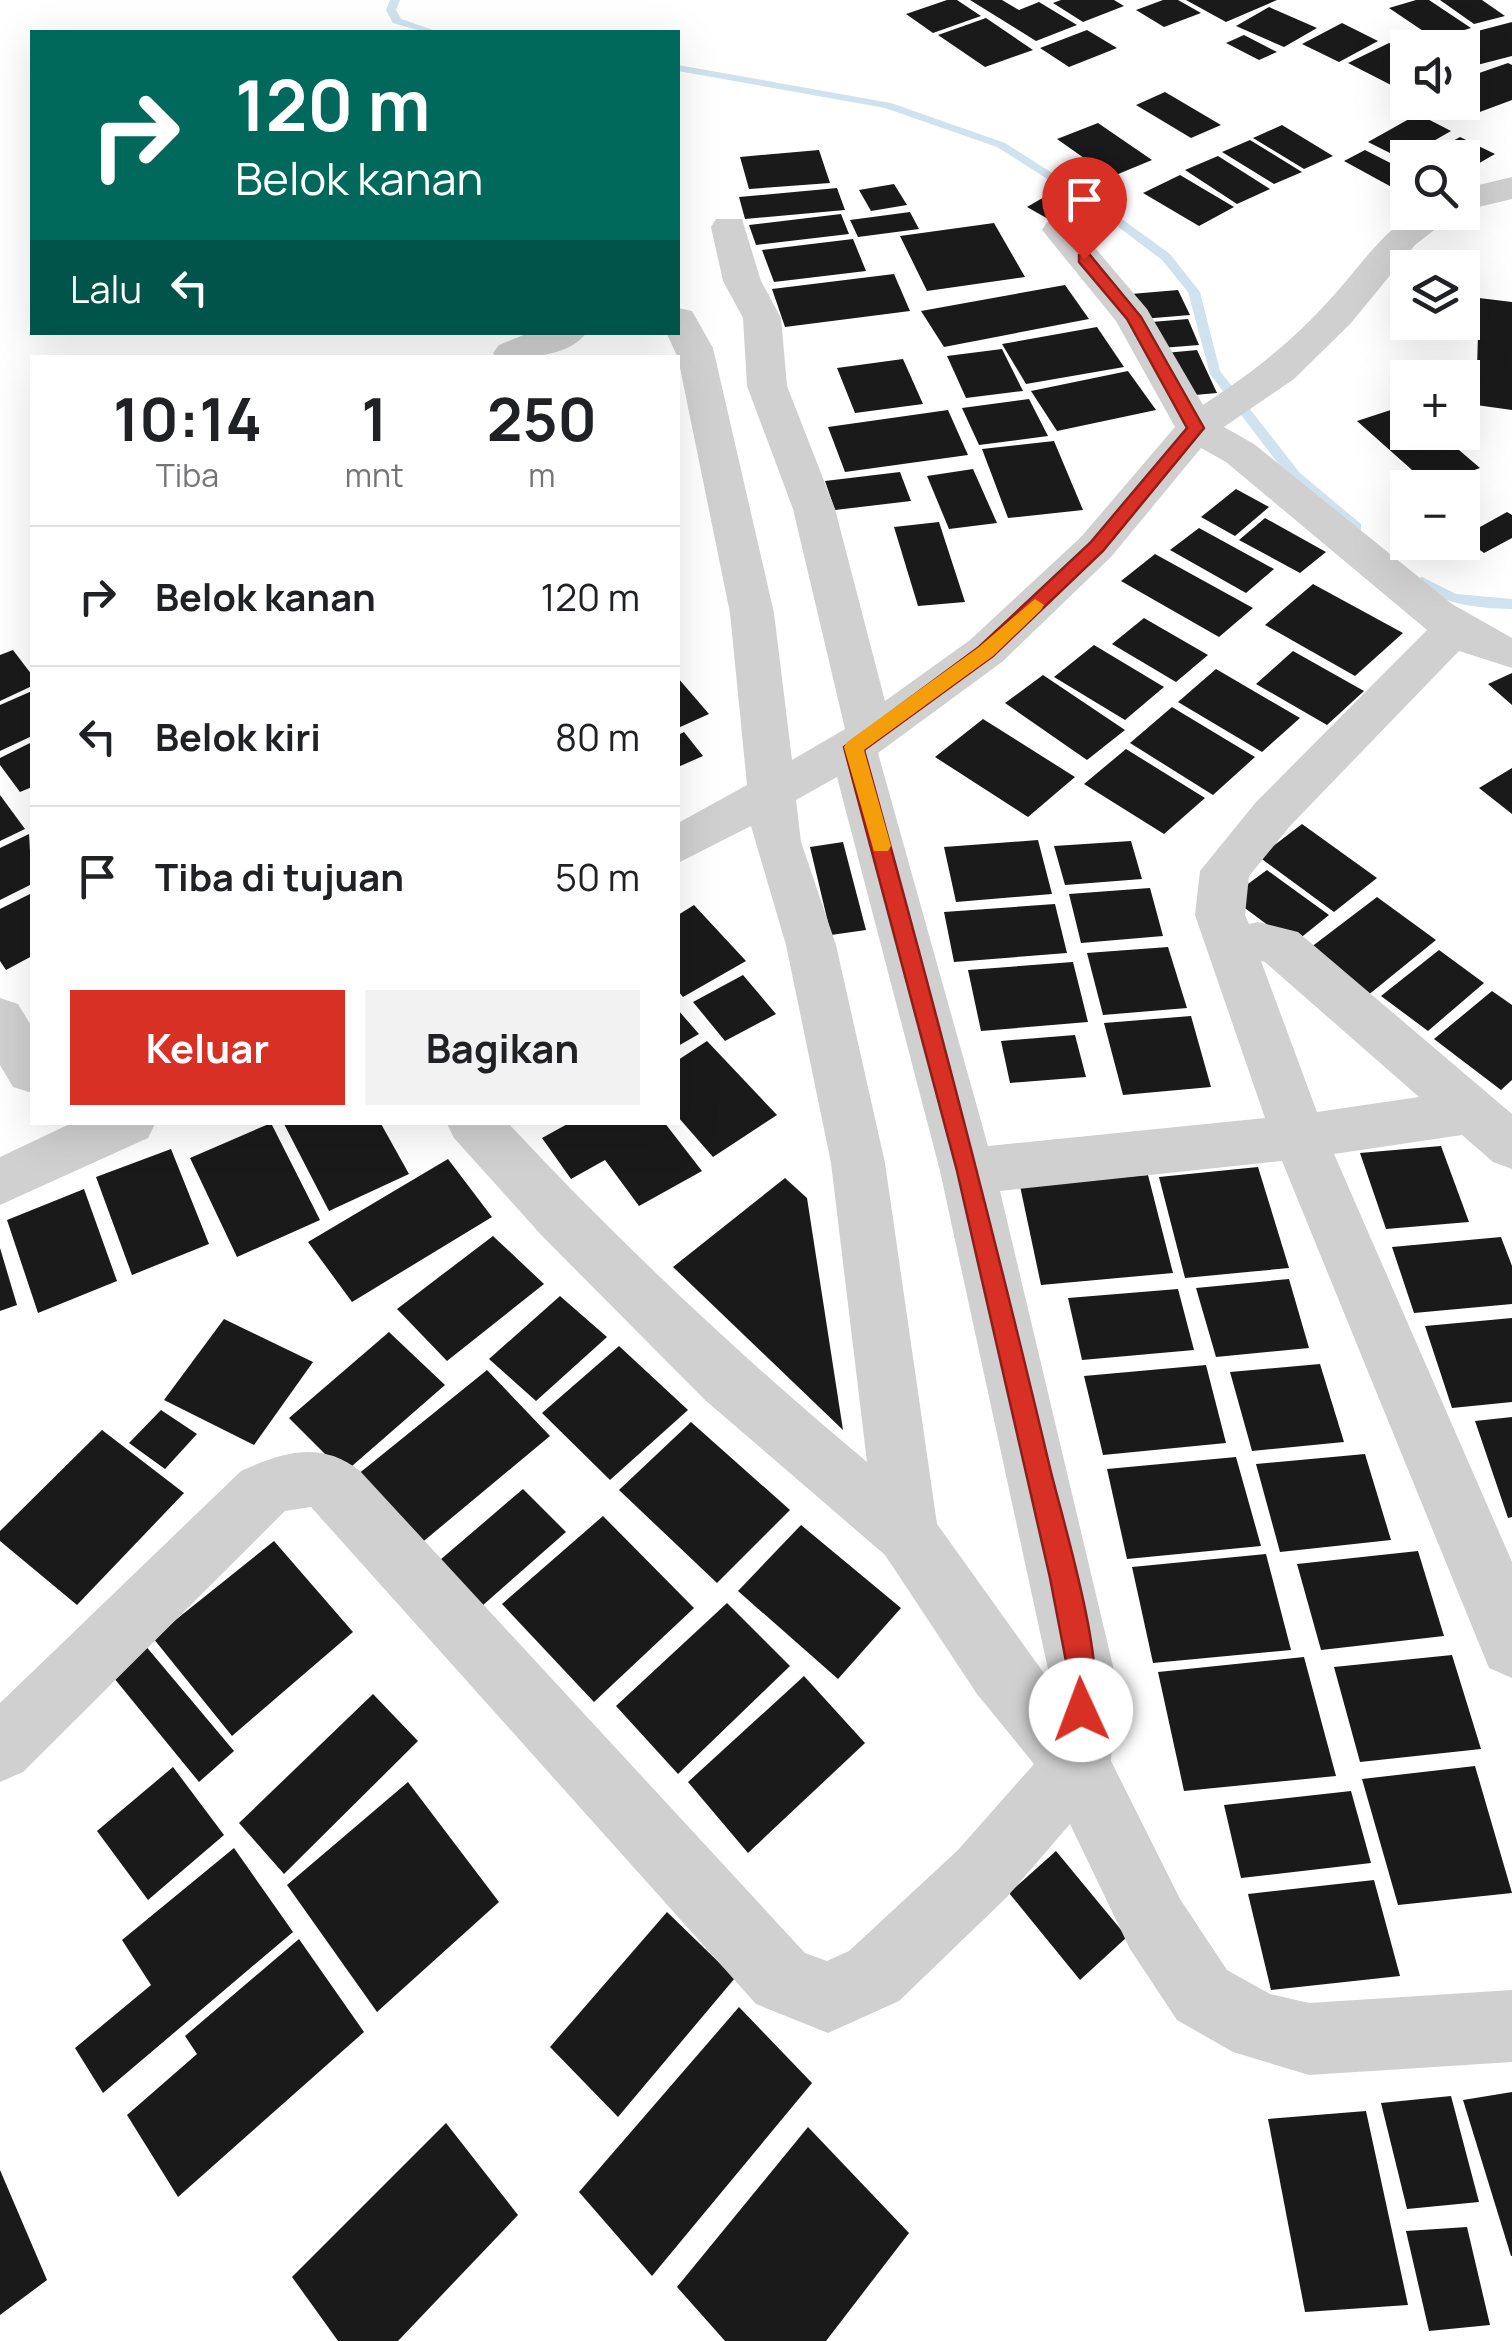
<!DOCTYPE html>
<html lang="id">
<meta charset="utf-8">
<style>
:root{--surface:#fff;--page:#f2f2f2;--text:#202124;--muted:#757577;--line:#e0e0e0;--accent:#d93025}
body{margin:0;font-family:Manrope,sans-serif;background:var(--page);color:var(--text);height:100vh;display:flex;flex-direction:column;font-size:38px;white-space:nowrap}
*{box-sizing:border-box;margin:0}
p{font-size:32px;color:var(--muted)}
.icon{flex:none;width:55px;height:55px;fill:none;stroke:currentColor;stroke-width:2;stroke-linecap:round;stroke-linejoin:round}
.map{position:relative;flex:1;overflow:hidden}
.side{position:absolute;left:30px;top:355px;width:650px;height:770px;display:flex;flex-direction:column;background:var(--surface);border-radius:0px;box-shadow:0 10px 40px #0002}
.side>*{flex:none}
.top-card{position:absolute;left:30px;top:30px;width:650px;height:305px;border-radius:0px;box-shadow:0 10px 40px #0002;background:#00695c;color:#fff;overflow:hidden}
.controls{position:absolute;left:1390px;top:30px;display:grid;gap:20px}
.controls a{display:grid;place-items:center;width:90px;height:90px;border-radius:0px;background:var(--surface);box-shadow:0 10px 40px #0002;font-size:50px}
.pin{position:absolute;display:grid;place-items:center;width:85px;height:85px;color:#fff;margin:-102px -42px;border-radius:50% 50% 50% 0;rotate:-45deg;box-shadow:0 0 10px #0007}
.pin .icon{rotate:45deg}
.me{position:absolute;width:110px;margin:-55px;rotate:358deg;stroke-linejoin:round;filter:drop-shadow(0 0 8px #0008)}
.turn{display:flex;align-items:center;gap:35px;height:210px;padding:0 40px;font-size:45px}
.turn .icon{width:130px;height:130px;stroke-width:2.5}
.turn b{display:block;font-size:70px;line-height:85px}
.then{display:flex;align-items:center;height:95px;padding:0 40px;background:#0003;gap:20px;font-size:38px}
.eta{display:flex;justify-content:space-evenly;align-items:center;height:170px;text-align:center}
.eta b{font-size:60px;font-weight:700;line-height:70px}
.action{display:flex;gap:20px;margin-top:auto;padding:20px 40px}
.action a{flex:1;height:115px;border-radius:0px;background:var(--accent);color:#fff;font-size:40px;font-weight:700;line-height:115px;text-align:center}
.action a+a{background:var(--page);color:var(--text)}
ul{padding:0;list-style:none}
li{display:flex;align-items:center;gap:30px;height:140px;padding:0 40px;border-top:2px solid var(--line)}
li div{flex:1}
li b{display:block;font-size:38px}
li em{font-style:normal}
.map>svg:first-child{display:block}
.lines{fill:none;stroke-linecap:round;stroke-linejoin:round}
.stream{fill:#cfe2ee;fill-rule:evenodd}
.building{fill:#1a1a1a}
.minor{fill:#d0d0d0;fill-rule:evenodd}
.route{fill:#d93025;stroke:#8d1f18;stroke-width:2.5}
.slow{fill:#f59e0b}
</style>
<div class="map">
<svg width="1512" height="2341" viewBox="0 0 1512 2341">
<rect width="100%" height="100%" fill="#fff"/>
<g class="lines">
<!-- stream -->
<g class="stream">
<path d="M390 0H400L396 10 401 19 439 32H425L393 23 386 10Z"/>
<path d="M678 65 891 103 1005 143 1104 206 1170 254 1200 292 1220 371 1300 473 1361 524V530H1351L1290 479 1210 374 1188 292 1162 260 1096 210 997 147 885 108 678 71Z"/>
<path d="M1422 577 1456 594 1512 599V609C1478 608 1445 605 1417 585V579Z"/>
</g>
</g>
<!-- building -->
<g class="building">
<path d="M947 0H957L981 16 933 33 906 14Z"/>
<path d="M970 0H1002L1019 10 1039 2 1077 25 1036 41Z"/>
<path d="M1061 0H1114L1124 6 1083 22 1053 3Z"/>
<path d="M1163 0H1178L1201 13 1164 27 1136 10Z"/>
<path d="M1186 0H1277L1226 22Z"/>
<path d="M1416 0H1429L1471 28 1435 39 1389 8Z"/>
<path d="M1440 0H1482L1505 16 1474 24Z"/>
<path d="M1269 7 1317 28 1284 47 1236 26Z"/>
<path d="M986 18 1033 50 985 67 938 35Z"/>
<path d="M1512 22V56L1477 65 1462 54V48L1443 40Z"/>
<path d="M1342 23 1378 41 1339 62 1302 44Z"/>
<path d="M1087 30 1117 48 1069 67 1040 48Z"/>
<path d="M1244 35 1277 52 1259 60 1226 43Z"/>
<path d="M1389 43 1408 52V76L1391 85 1348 63Z"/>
<path d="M1508 63 1512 65V100L1461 119 1437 102H1462V79Z"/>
<path d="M1165 92 1221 125 1191 138 1136 105Z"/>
<path d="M1418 114 1451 131 1402 159 1368 142Z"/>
<path d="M1098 123 1152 160 1111 177 1057 139Z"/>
<path d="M1282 125 1333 156 1304 169 1253 138Z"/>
<path d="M1460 137 1495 154 1462 173V158H1423Z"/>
<path d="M1250 140 1302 172 1274 184 1222 152Z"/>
<path d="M819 150 830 183 749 189 740 157Z"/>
<path d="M1365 150 1408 172V196L1344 161Z"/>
<path d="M1218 156 1270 189 1237 204 1185 170Z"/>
<path d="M1180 175 1234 207 1199 226 1143 193Z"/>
<path d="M894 184 907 205 871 211 859 190Z"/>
<path d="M837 188 845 210 745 219 739 197Z"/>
<path d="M1046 196 1086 217 1066 229 1027 207Z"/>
<path d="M910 212 919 229 858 237 850 220Z"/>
<path d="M841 214 849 234 756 245 749 225Z"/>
<path d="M994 223 1025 277 927 291 900 236Z"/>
<path d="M853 239 866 271 774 282 762 250Z"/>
<path d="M894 274 910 311 785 327 772 289Z"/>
<path d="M1065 285 1089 319 944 347 921 311Z"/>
<path d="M1178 290 1190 315 1142 319 1131 294Z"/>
<path d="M1479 298 1512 302V410L1476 405Z"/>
<path d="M1188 319 1199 345 1161 348 1151 322Z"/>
<path d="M1097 327 1124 367 1026 384 1002 344Z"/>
<path d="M1002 349 1023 391 966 398 947 356Z"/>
<path d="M1197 350 1217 393 1184 396 1165 353Z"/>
<path d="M903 359 923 404 855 413 837 368Z"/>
<path d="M1128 371 1156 410 1057 431 1031 391Z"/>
<path d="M1029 399 1048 436 979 445 962 408Z"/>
<path d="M1406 405 1408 432H1438L1480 468 1430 486 1357 421Z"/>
<path d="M948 410 968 455 845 472 828 427Z"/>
<path d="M1054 441 1083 510 1008 518 982 449Z"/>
<path d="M973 469 997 523 949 529 927 476Z"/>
<path d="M900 472 911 501 835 510 825 481Z"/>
<path d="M1236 489 1269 507 1235 536 1201 517Z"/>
<path d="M1507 512 1512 515V538L1484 553 1462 537Z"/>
<path d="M1265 518 1326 552 1300 573 1239 540Z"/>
<path d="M939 522 965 602 918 606 894 527Z"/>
<path d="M1199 528 1274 569 1246 593 1170 550Z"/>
<path d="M1155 554 1253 608 1219 637 1121 581Z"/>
<path d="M1313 584 1403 633 1355 676 1265 625Z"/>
<path d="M1144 618 1208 655 1176 682 1112 644Z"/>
<path d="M1094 645 1164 687 1125 720 1054 677Z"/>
<path d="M13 650 32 675V686L0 701V655Z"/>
<path d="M1293 651 1364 691 1327 725 1256 684Z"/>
<path d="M1216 669 1300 718 1262 752 1178 702Z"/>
<path d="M1512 673V705L1488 684Z"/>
<path d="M1043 675 1125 730 1087 760 1005 703Z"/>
<path d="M678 678 709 714 678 728Z"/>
<path d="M32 691V736L0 751V705Z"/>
<path d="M1172 707 1255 757 1213 795 1130 743Z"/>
<path d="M983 719 1075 777 1028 817 935 757Z"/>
<path d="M684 732 703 756 678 767V735Z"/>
<path d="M32 742V787L20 792 0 765V758Z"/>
<path d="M1126 749 1205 798 1164 834 1084 784Z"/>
<path d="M1512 768V814L1479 788Z"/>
<path d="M0 795 25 829 0 841Z"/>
<path d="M1302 824 1377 878 1334 912 1259 857Z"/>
<path d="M29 834 32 884 0 900V848Z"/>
<path d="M1038 840 1052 894 956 902 944 847Z"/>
<path d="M1131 841 1142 879 1065 885 1054 846Z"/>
<path d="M843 842 866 930 831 935 810 847Z"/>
<path d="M1267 870 1329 915 1293 944 1230 897Z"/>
<path d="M1150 888 1163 936 1081 943 1069 894Z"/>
<path d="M32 893V956L6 970 0 961V909Z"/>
<path d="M1377 897 1436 940 1367 996 1306 951Z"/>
<path d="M1055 904 1067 953 954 962 944 912Z"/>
<path d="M694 905 746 961 683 997 678 991V915Z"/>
<path d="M1168 947 1187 1008 1103 1015 1087 953Z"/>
<path d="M1439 950 1484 983 1428 1031 1381 996Z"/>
<path d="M1073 962 1088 1022 981 1031 968 970Z"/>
<path d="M743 975 776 1014 725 1041 693 1002Z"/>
<path d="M1492 991 1512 1005V1080L1501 1090 1434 1039Z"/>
<path d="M678 1010 699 1034 678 1046Z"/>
<path d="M1191 1016 1211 1087 1123 1095 1104 1023Z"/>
<path d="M1075 1035 1086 1077 1010 1083 1001 1041Z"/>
<path d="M707 1041 777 1115 713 1157 678 1117V1060Z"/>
<path d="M283 1122H380L409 1174 329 1211Z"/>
<path d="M571 1122H664L702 1171 639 1206 605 1160 571 1179 542 1138Z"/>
<path d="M271 1123 320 1220 237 1257 190 1158Z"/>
<path d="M1441 1146 1469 1222 1386 1229 1360 1153Z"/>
<path d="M171 1149 209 1244 132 1275 96 1177Z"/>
<path d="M448 1159 492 1217 352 1302 308 1242Z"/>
<path d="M1258 1167 1289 1268 1185 1278 1159 1177Z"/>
<path d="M1148 1175 1173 1273 1041 1285 1020 1186Z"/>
<path d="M785 1178 807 1198 843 1430 673 1267Z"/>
<path d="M84 1189 117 1281 38 1313 7 1220Z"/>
<path d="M493 1236 544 1284 447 1361 397 1309Z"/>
<path d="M1501 1237 1512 1266V1304L1414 1313 1392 1247Z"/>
<path d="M0 1248 17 1305 0 1311Z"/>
<path d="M1289 1279 1309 1348 1216 1357 1196 1288Z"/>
<path d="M1178 1289 1194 1350 1082 1360 1068 1298Z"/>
<path d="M560 1296 607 1337 536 1401 489 1359Z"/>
<path d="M1512 1318V1402L1452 1408 1425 1326Z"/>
<path d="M224 1319 313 1362 254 1445 164 1400Z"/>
<path d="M389 1332 445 1385 344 1473 289 1418Z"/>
<path d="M619 1346 688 1410 610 1480 542 1413Z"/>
<path d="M1320 1364 1344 1442 1252 1451 1230 1372Z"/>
<path d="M1206 1365 1226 1443 1103 1455 1084 1376Z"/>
<path d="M487 1370 550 1436 419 1545 357 1475Z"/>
<path d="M161 1410 197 1434 165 1469 129 1443Z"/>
<path d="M1512 1417V1517L1508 1518 1475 1421Z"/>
<path d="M691 1422 790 1510 717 1583 619 1490Z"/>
<path d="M102 1430 184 1493 77 1605 0 1541V1531Z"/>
<path d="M1365 1454 1391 1540 1280 1552 1256 1464Z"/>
<path d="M1236 1457 1261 1546 1127 1559 1107 1469Z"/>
<path d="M523 1489 566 1532 482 1606 440 1560Z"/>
<path d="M603 1516 694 1608 594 1702 502 1604Z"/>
<path d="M801 1525 901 1608 838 1679 738 1591Z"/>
<path d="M274 1541 353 1632 232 1736 153 1638Z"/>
<path d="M1418 1551 1444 1636 1321 1650 1297 1564Z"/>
<path d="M1266 1554 1291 1650 1153 1663 1132 1567Z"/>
<path d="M727 1603 790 1666 678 1774 616 1706Z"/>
<path d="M144 1644 234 1751 199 1782 109 1672Z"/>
<path d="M1452 1655 1481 1749 1360 1762 1334 1667Z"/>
<path d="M1304 1657 1336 1776 1184 1791 1158 1672Z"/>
<path d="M804 1676 865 1743 748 1853 688 1782Z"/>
<path d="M373 1694 418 1741 284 1874 239 1823Z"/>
<path d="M1475 1766 1512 1893 1398 1905 1362 1779Z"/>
<path d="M173 1767 224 1835 148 1900 97 1831Z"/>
<path d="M408 1782 499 1902 377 2012 287 1885Z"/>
<path d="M1351 1791 1371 1863 1241 1878 1224 1805Z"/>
<path d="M234 1848 293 1932 103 2093 75 2048 151 1985 122 1940Z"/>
<path d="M1056 1851 1127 1937 1080 1980 1009 1893Z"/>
<path d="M1374 1880 1400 1976 1271 1990 1248 1894Z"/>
<path d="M667 1912 735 1978 618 2117 550 2047Z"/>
<path d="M299 1939 364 2032 178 2197 127 2115 197 2054 185 2036Z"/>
<path d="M739 2007 812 2083 652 2276 579 2192Z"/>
<path d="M1512 2092V2256H1511L1463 2100Z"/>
<path d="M1451 2096 1479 2202 1407 2209 1381 2103Z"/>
<path d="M1366 2111 1408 2305 1305 2312 1268 2119Z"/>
<path d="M446 2123 518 2215 398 2341H338L292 2277Z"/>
<path d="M808 2127 909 2233 826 2341H725L677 2287Z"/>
<path d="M0 2170 47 2280 0 2315Z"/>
<path d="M1467 2227 1490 2325 1429 2331 1406 2231Z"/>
</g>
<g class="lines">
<!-- minor -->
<g class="minor">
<path d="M1512 177V199L1462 211V189Z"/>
<path d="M1414 212H1457L1415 245 1351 323 1294 379 1224 427 1254 444 1452 604 1512 638V668L1459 651 1290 826 1249 876 1245 915 1249 924 1258 922 1298 932 1512 1114V1169L1493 1162 1462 1135 1334 1154 1512 1562V1678L1489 1668 1282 1161 1000 1191 1117 1683 1111 1761 1180 1899 1227 1970 1270 1994 1309 2003 1512 1990V2062L1309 2075 1233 2052 1177 2020 1130 1949 1070 1824 1006 1898 899 2001 828 2033 756 2004 311 1507 285 1511 23 1772 0 1782V1703L241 1471C282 1452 321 1440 360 1471L805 1953 827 1961 849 1951 958 1850 1034 1764 977 1694 885 1555 705 1400 543 1237 454 1138 446 1122H507C621 1244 740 1356 867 1462L831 1163 786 945 751 826 678 863V823L747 785 730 613 678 358 666 332H678V308L692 311 713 348 774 613 792 760 845 729 793 509 747 386 743 318 723 281 711 227 716 219H742L761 281 781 318 787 386 835 509 885 701 970 640 1081 537 1175 427 1116 321 1042 230 1047 222H1073L1147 309 1203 405C1247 376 1287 346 1323 307 1354 275 1376 238 1414 212ZM1201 448 1226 462 1427 630 1256 802 1200 871 1195 915 1265 1118 988 1146 878 753 1002 662 1111 557ZM837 777 940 1171 1051 1683 937 1524 885 1163 836 945 801 842 796 800ZM1261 961 1265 962 1419 1097 1317 1112Z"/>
<path d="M531 332H587C569 358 524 358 497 358L493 353 499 345Z"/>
<path d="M0 998 18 1004 32 1027V1093L13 1087 0 1065Z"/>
<path d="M74 1122H156L148 1138 0 1205V1157Z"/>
</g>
</g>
<!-- route -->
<path class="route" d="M1079 255H1090L1141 317 1204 428 1103 551 993 656 864 750C930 988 993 1227 1050 1468 1063 1522 1110 1673 1091 1720L1081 1724 1072 1720 1068 1710 1070 1682 1050 1578 957 1171 844 747 979 647 1090 543 1187 428 1127 319 1079 262Z"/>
<!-- slow -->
<path class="slow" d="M1035 599 1044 605 1041 610 993 656 864 750 891 846 888 851H874L844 747 847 742 979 647Z"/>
</svg>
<div class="controls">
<a><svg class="icon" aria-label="sound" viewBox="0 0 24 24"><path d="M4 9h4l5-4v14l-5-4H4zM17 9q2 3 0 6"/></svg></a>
<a><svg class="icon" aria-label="search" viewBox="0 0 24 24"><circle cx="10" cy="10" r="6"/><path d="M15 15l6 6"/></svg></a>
<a><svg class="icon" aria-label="layers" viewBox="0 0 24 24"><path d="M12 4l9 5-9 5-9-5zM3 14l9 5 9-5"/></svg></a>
<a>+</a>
<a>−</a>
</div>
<div class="pin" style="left:1084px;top:259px;background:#d93025"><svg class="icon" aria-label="arrive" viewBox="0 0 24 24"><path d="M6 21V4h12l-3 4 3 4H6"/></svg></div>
<svg class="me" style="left:1081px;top:1710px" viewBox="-20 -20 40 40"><circle r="19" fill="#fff"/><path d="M0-13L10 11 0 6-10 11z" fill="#d93025"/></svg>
<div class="top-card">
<div class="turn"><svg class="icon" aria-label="right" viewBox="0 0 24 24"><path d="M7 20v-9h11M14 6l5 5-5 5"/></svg><div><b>120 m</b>Belok kanan</div></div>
<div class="then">Lalu<svg class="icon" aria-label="left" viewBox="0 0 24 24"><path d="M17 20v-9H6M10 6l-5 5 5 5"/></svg></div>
</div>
<section class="side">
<div class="eta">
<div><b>10:14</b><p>Tiba</p></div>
<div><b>1</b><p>mnt</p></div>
<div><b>250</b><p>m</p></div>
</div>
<ul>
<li><svg class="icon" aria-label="right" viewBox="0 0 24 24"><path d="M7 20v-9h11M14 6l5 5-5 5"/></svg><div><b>Belok kanan</b></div><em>120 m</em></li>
<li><svg class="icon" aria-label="left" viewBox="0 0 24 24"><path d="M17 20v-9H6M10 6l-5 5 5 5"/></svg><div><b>Belok kiri</b></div><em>80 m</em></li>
<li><svg class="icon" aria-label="arrive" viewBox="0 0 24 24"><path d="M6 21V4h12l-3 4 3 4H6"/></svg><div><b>Tiba di tujuan</b></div><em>50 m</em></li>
</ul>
<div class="action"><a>Keluar</a><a>Bagikan</a></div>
</section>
</div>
